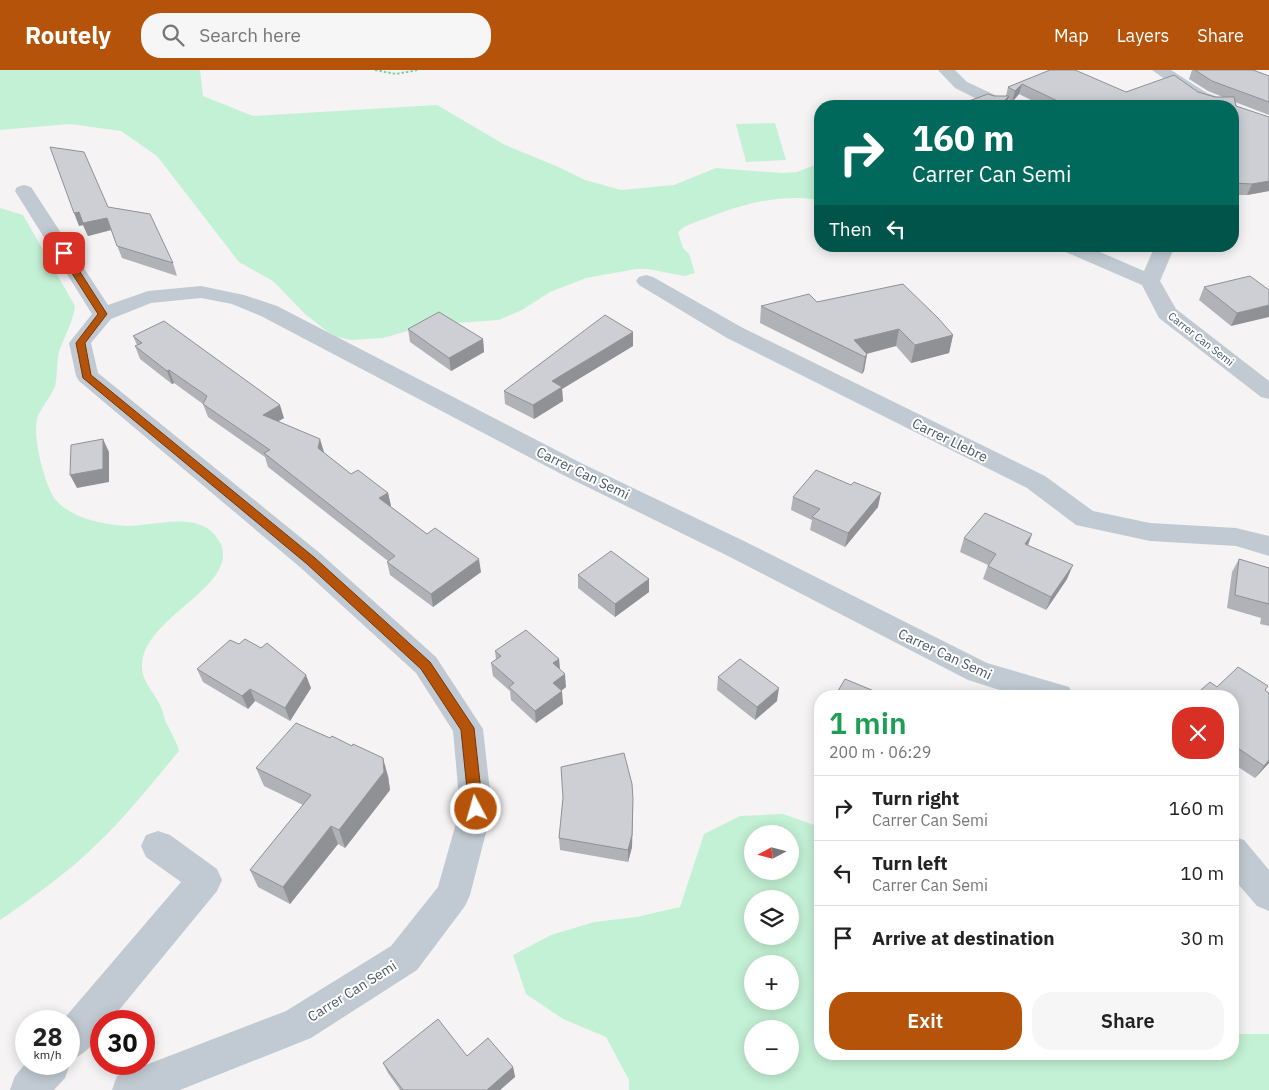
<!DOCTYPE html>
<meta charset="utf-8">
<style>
:root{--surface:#fff;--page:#f6f6f6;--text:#222;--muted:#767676;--line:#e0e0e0;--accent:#b45309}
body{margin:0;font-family:"IBM Plex Sans",sans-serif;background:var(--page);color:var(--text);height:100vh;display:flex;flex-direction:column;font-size:19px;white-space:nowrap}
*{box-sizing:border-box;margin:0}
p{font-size:16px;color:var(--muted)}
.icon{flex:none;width:28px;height:28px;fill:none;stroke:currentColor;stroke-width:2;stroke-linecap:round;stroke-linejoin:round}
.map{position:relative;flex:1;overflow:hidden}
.panel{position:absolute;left:814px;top:620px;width:425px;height:370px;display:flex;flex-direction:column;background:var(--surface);border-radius:20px;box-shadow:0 2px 12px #0003}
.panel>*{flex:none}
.top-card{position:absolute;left:814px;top:30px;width:425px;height:152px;border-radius:20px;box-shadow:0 2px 12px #0003;background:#00695c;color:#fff;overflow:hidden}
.needle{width:32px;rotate:263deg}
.controls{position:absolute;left:744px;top:755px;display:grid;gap:10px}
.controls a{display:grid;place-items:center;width:55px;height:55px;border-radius:50%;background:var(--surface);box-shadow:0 2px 12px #0003;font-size:25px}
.speed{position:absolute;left:15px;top:940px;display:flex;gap:10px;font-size:25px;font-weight:700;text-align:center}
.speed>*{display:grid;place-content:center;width:65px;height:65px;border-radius:50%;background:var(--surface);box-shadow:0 2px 12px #0003;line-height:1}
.speed small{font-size:12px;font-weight:400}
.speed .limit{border:8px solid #d22;background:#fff;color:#111}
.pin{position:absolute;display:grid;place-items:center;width:42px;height:42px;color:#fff;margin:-21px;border-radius:10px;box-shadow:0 2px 8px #0006}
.me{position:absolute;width:55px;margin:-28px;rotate:354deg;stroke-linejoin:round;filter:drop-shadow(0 0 4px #0008)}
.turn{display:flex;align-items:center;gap:18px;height:105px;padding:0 15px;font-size:22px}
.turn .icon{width:65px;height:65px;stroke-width:2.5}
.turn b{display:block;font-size:35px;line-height:42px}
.then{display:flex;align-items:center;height:48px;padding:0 15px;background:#0003;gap:10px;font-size:19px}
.round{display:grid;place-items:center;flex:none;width:52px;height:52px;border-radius:20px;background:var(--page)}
.summary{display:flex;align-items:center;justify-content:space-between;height:85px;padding:0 15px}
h1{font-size:30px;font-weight:600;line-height:38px;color:#1e9e55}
.action{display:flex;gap:10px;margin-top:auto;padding:10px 15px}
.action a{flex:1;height:58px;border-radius:20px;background:var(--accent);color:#fff;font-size:20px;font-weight:600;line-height:58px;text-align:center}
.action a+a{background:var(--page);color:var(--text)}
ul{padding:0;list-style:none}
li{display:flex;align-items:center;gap:15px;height:65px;padding:0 15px;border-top:1px solid var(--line)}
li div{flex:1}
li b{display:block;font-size:19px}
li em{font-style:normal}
header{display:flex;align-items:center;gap:30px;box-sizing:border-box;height:70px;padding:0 25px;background:var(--accent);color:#fff}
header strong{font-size:24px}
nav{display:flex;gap:28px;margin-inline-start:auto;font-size:18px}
.search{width:350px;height:45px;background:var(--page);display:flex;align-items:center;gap:12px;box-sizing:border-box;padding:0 18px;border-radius:20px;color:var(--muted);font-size:19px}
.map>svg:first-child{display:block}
.green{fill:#c3f1d5;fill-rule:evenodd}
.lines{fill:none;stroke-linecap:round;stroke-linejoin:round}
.path{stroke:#7ad0a6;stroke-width:2;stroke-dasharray:2.5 2;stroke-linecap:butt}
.street{fill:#c1cad2;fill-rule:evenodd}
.wall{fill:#b0b2b7}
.shaded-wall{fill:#909195}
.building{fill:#cdcfd5;stroke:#909195}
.route{fill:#b45309;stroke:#753606}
.labels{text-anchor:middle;stroke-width:4;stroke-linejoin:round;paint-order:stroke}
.far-street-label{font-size:11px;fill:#4a5661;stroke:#fff}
.street-label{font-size:14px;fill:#4a5661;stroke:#fff}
</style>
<header>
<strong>Routely</strong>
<div class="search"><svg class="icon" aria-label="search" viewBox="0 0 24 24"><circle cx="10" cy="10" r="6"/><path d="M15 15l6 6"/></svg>Search here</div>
<nav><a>Map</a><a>Layers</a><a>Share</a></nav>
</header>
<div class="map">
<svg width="1269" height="1020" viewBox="0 0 1269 1020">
<rect width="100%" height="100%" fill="#f5f3f3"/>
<!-- green -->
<g class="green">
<path d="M0 0H200L203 26 253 46 437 35 505 75 556 96 585 110 621 120 674 115 716 98 782 103 797 102 820 93V130C771 122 729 139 684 157L678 162 683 178 689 184 695 203 684 206 648 199H636L586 208 550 222 522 240 499 250 428 255 383 268 351 270 337 267 328 262 305 244 273 211 239 192 157 86 121 61 70 54 0 60Z"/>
<path d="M775 53 786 90 746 92 736 54Z"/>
<path d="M0 138 23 145 75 236C73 252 64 267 59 282 56 293 58 305 55 316 51 327 43 335 38 346 31 362 44 414 55 429 70 448 104 455 128 456 154 456 199 440 217 468 218 470 222 474 222 477 234 520 139 549 142 599 143 611 153 622 159 633 162 638 163 644 165 650 170 661 176 670 179 681 153 712 128 744 100 771 70 801 35 826 0 850Z"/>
<path d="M783 744 820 757V984H1232L1233 964H1269V1020H629V1010L606 967 563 949 526 924 513 885 551 865 594 852 637 847 680 837 704 764 740 746ZM752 764H790V801H752ZM752 829H790V866H752ZM752 894H790V931H752ZM752 959H790V996H752Z"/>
</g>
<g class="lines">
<!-- path -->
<path class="path" d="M375 0 396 4 418 0"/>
<!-- street -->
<g class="street">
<path d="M938 0H955L967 12 1010 32 1012 36H991L955 18Z"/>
<path d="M1152 0H1171L1207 23 1232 32 1234 36 1232 39V36H1211L1195 31Z"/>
<path d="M24 115 31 117 108 235 148 221 201 216 244 225 277 236 583 394 746 472 987 593 1069 617 1073 626H1019L968 610 728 486 565 406 261 246 232 234 201 228 151 233 111 249 91 273 98 303 321 484 436 587 483 659 492 739 470 825 465 836 417 900 311 968 180 1020H112L117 1006 286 941 391 876 438 817 460 739 453 661 416 603 301 498 79 311 76 306 69 273 92 244 15 121 17 117Z"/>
<path d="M1058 176H1086L1144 201 1155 176H1175L1160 211 1176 239 1269 311V329L1261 327 1159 248 1142 215 1061 180Z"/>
<path d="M646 205 653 207 743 258 1045 406 1093 441 1150 453 1236 458 1269 466V486L1236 476 1150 471 1076 455 1027 418 727 268 639 215 636 211 639 207Z"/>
<path d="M158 761 170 765 217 799 222 810 217 821 110 951H101C101 970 86 984 69 991L70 994 65 1008 54 1020H10L15 1006 26 993 69 994V951H62L181 812 146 787 141 776 146 765Z"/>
<path d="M1232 766 1244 770 1269 800V841L1257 836 1232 807Z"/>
</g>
</g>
<!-- wall -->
<g class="wall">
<path d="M1050 0 1126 22H1198L1215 27H1223L1208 21 1189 9 1192 0H1253L1269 6V45L1235 32 1236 36 1269 121 1247 125H1232V36H1043L1019 24 1012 32 1008 29 1006 36H955L994 26H1006L1008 17Z"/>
<path d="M108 137 173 193 177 206 122 188 111 160 88 166 83 155 79 156Z"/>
<path d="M1204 217 1269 220 1231 256 1199 230Z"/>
<path d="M817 232 953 265 949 283 911 293 896 276 867 284 864 301 862 304 760 253 761 236Z"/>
<path d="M408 259 483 269 484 282 451 301 410 272Z"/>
<path d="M133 266 284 348 278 351 324 382V383L351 404 388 423 391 436H390L427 464 481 502 433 537 390 505 387 492 388 491 268 397 265 387 208 347 203 334 174 313 172 314 140 289 135 276 137 275Z"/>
<path d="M633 276 562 319 563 331 534 349 505 334 504 321Z"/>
<path d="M793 427 878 437 845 477 810 460 812 450 791 440Z"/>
<path d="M964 468 1028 475 1067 509 1046 540 983 509 988 495 960 482Z"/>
<path d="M1239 489 1269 498V556L1260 554 1261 548 1227 538 1232 502Z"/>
<path d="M578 505 649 509V522L615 547 578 518Z"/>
<path d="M495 581 559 589 560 599 566 617 561 621 563 634 536 653 511 630 510 621 493 606 491 593 496 589Z"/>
<path d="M197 599 311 618 290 651 255 631 248 639 203 612Z"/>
<path d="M718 607 777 631 755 650 717 620Z"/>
<path d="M1217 617 1266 620 1269 693 1255 708 1232 693V626Z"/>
<path d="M256 698 388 706 390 720 345 778 338 774 290 834 258 817 250 800 303 735 264 716Z"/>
<path d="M563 728 633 729 632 777 628 792 560 780 559 768Z"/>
<path d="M467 986 513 997 515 1007 500 1020H400L388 1003 383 993Z"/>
</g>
<!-- shaded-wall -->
<g class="shaded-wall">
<path d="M1022 14 1019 24 1012 32 1015 21Z"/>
<path d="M1009 26 1006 36H999Z"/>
<path d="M1269 111V121L1247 125 1252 114Z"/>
<path d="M79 142 107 148 111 160 88 166 83 155 79 156 74 143Z"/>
<path d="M1269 235V247L1231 256 1237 243Z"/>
<path d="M899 259 896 276 861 285 854 270Z"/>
<path d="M633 262V276L562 319 563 331 534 349 533 335 552 311Z"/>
<path d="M953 265 949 283 911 293 915 275Z"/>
<path d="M483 269 484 282 451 301 449 288Z"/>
<path d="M867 284 864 301 862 304 865 287Z"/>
<path d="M169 300 174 313 172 314 167 301Z"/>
<path d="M280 335 284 348 267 358 263 345Z"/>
<path d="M103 369 109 382V412L77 418 70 405Z"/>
<path d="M320 369 324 382 321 392 318 378Z"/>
<path d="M388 423 391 436 382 441 379 428Z"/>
<path d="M881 423 878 437 845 477 848 463Z"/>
<path d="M1032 464 1027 478 1025 474Z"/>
<path d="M479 489 481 502 433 537 431 524Z"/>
<path d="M1073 495 1067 509 1046 540 1051 527Z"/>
<path d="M649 509V522L615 547V534Z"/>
<path d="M559 589 560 602 553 593Z"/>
<path d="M565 604 566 617 554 626 553 613Z"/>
<path d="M306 605 311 618 290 651 285 638Z"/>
<path d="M779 618 777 631 755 650 757 637Z"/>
<path d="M250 619 255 631 248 639 242 626Z"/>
<path d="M562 621 563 634 536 653 535 641Z"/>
<path d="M383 688 388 706 390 720 345 778 339 760Z"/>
<path d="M1269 690V693L1255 708 1264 696Z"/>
<path d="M633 729 632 777 628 792V780Z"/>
<path d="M331 756 338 774 290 834 283 817Z"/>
<path d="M513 997 515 1007 500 1020H487Z"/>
</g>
<!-- building -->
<g class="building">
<path d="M1050 0H1075L1126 22 1174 5 1198 22 1215 27H1234L1236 36 1269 47V111L1252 114 1232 113V36H1068L1022 14 1015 21 1008 17Z"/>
<path d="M1195 0H1253L1269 6V32L1212 11Z"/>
<path d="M988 24 994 26H1009L999 36H955Z"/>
<path d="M50 77 84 82 108 137 150 144 173 193 117 176 107 148 83 153 79 142 74 143Z"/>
<path d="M1250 206 1269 220V235L1237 243 1204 217Z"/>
<path d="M903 214 938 248 953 265 915 275 899 259 854 270 867 284 865 287 761 236 809 224 817 232Z"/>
<path d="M439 242 483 269 449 288 408 259Z"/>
<path d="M605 245 633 262 552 311 562 317 533 335 504 321Z"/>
<path d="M164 251 280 335 263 345 320 369 318 378 351 404 358 400 388 423 379 428 427 464 435 458 479 489 431 524 387 492 395 486 264 383 270 380 203 334 207 326 169 300 167 301 135 276 142 273 133 266Z"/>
<path d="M103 369V399L70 405 71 375Z"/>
<path d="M816 400 851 415 854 412 881 423 848 463 812 447 820 439 793 427Z"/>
<path d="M985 443 1032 464 1025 474 1073 495 1051 527 988 496 996 484 964 468Z"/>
<path d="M611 481 649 509 615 534 578 505Z"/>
<path d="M1239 489 1269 498V534L1235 525Z"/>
<path d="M526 560 559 589 553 593 565 604 553 613 562 621 535 641 509 617 514 613 491 593 501 586 495 581Z"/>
<path d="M245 569 261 578 267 573 306 605 285 638 250 619 242 626 197 599 230 570 239 574Z"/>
<path d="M740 589 779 618 757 637 718 607Z"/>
<path d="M1238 597 1268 616 1265 620 1269 623V690L1264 696 1232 674 1236 670 1232 667V626H1194L1210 612 1217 617Z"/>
<path d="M845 609 886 626H835Z"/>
<path d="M296 653 330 668 332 666 352 676 353 674 383 688 384 702 339 760 331 756 283 817 250 800 311 725 256 698Z"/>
<path d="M624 683 632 714 633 729 632 765 628 780 559 768 563 728 561 697Z"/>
<path d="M438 949 467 986 488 968 513 997 487 1020H403L383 993Z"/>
</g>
<!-- route -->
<path class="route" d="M64 180 68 183 107 244 85 273 91 305 315 488 430 592 474 658 483 739 481 743 476 745 471 743 469 739 461 660 421 599 307 494 83 308 76 273 98 244 59 183Z"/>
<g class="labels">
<!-- far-street labels -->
<g class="far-street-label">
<text transform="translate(1201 269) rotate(38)" y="4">Carrer Can Semi</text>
</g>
<!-- street labels -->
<g class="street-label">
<text transform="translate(950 370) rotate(26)" y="5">Carrer Llebre</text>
<text transform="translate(583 403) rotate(26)" y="5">Carrer Can Semi</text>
<text transform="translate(945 584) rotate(25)" y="5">Carrer Can Semi</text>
<text transform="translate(352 921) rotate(-32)" y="5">Carrer Can Semi</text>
</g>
</g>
</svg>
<div class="controls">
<a><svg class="needle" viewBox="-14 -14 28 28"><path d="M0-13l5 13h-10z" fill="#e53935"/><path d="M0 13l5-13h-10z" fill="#767676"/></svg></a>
<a><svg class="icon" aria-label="layers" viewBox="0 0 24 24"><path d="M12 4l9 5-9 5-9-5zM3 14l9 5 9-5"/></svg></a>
<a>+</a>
<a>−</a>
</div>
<div class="speed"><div>28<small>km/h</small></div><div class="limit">30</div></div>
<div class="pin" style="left:64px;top:183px;background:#d93025"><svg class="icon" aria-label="arrive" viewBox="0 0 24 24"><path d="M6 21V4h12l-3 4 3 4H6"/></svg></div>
<svg class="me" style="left:476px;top:739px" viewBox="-20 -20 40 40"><circle r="17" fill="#b45309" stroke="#fff" stroke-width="3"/><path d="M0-11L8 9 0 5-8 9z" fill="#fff"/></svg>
<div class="top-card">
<div class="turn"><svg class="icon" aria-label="right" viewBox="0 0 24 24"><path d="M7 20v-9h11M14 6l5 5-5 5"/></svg><div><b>160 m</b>Carrer Can Semi</div></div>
<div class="then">Then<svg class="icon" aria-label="left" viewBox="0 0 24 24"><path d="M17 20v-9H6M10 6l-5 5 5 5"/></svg></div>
</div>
<section class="panel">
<div class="summary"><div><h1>1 min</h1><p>200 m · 06:29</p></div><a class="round" style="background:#d93025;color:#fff"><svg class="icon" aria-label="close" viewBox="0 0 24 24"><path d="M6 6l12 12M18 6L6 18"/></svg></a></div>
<ul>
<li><svg class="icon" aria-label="right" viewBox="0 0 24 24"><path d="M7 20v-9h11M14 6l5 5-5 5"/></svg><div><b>Turn right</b><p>Carrer Can Semi</p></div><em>160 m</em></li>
<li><svg class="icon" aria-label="left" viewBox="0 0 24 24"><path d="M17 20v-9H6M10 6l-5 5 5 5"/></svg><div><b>Turn left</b><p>Carrer Can Semi</p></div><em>10 m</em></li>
<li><svg class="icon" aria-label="arrive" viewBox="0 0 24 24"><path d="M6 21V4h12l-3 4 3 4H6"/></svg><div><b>Arrive at destination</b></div><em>30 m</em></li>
</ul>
<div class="action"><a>Exit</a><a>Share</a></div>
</section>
</div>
